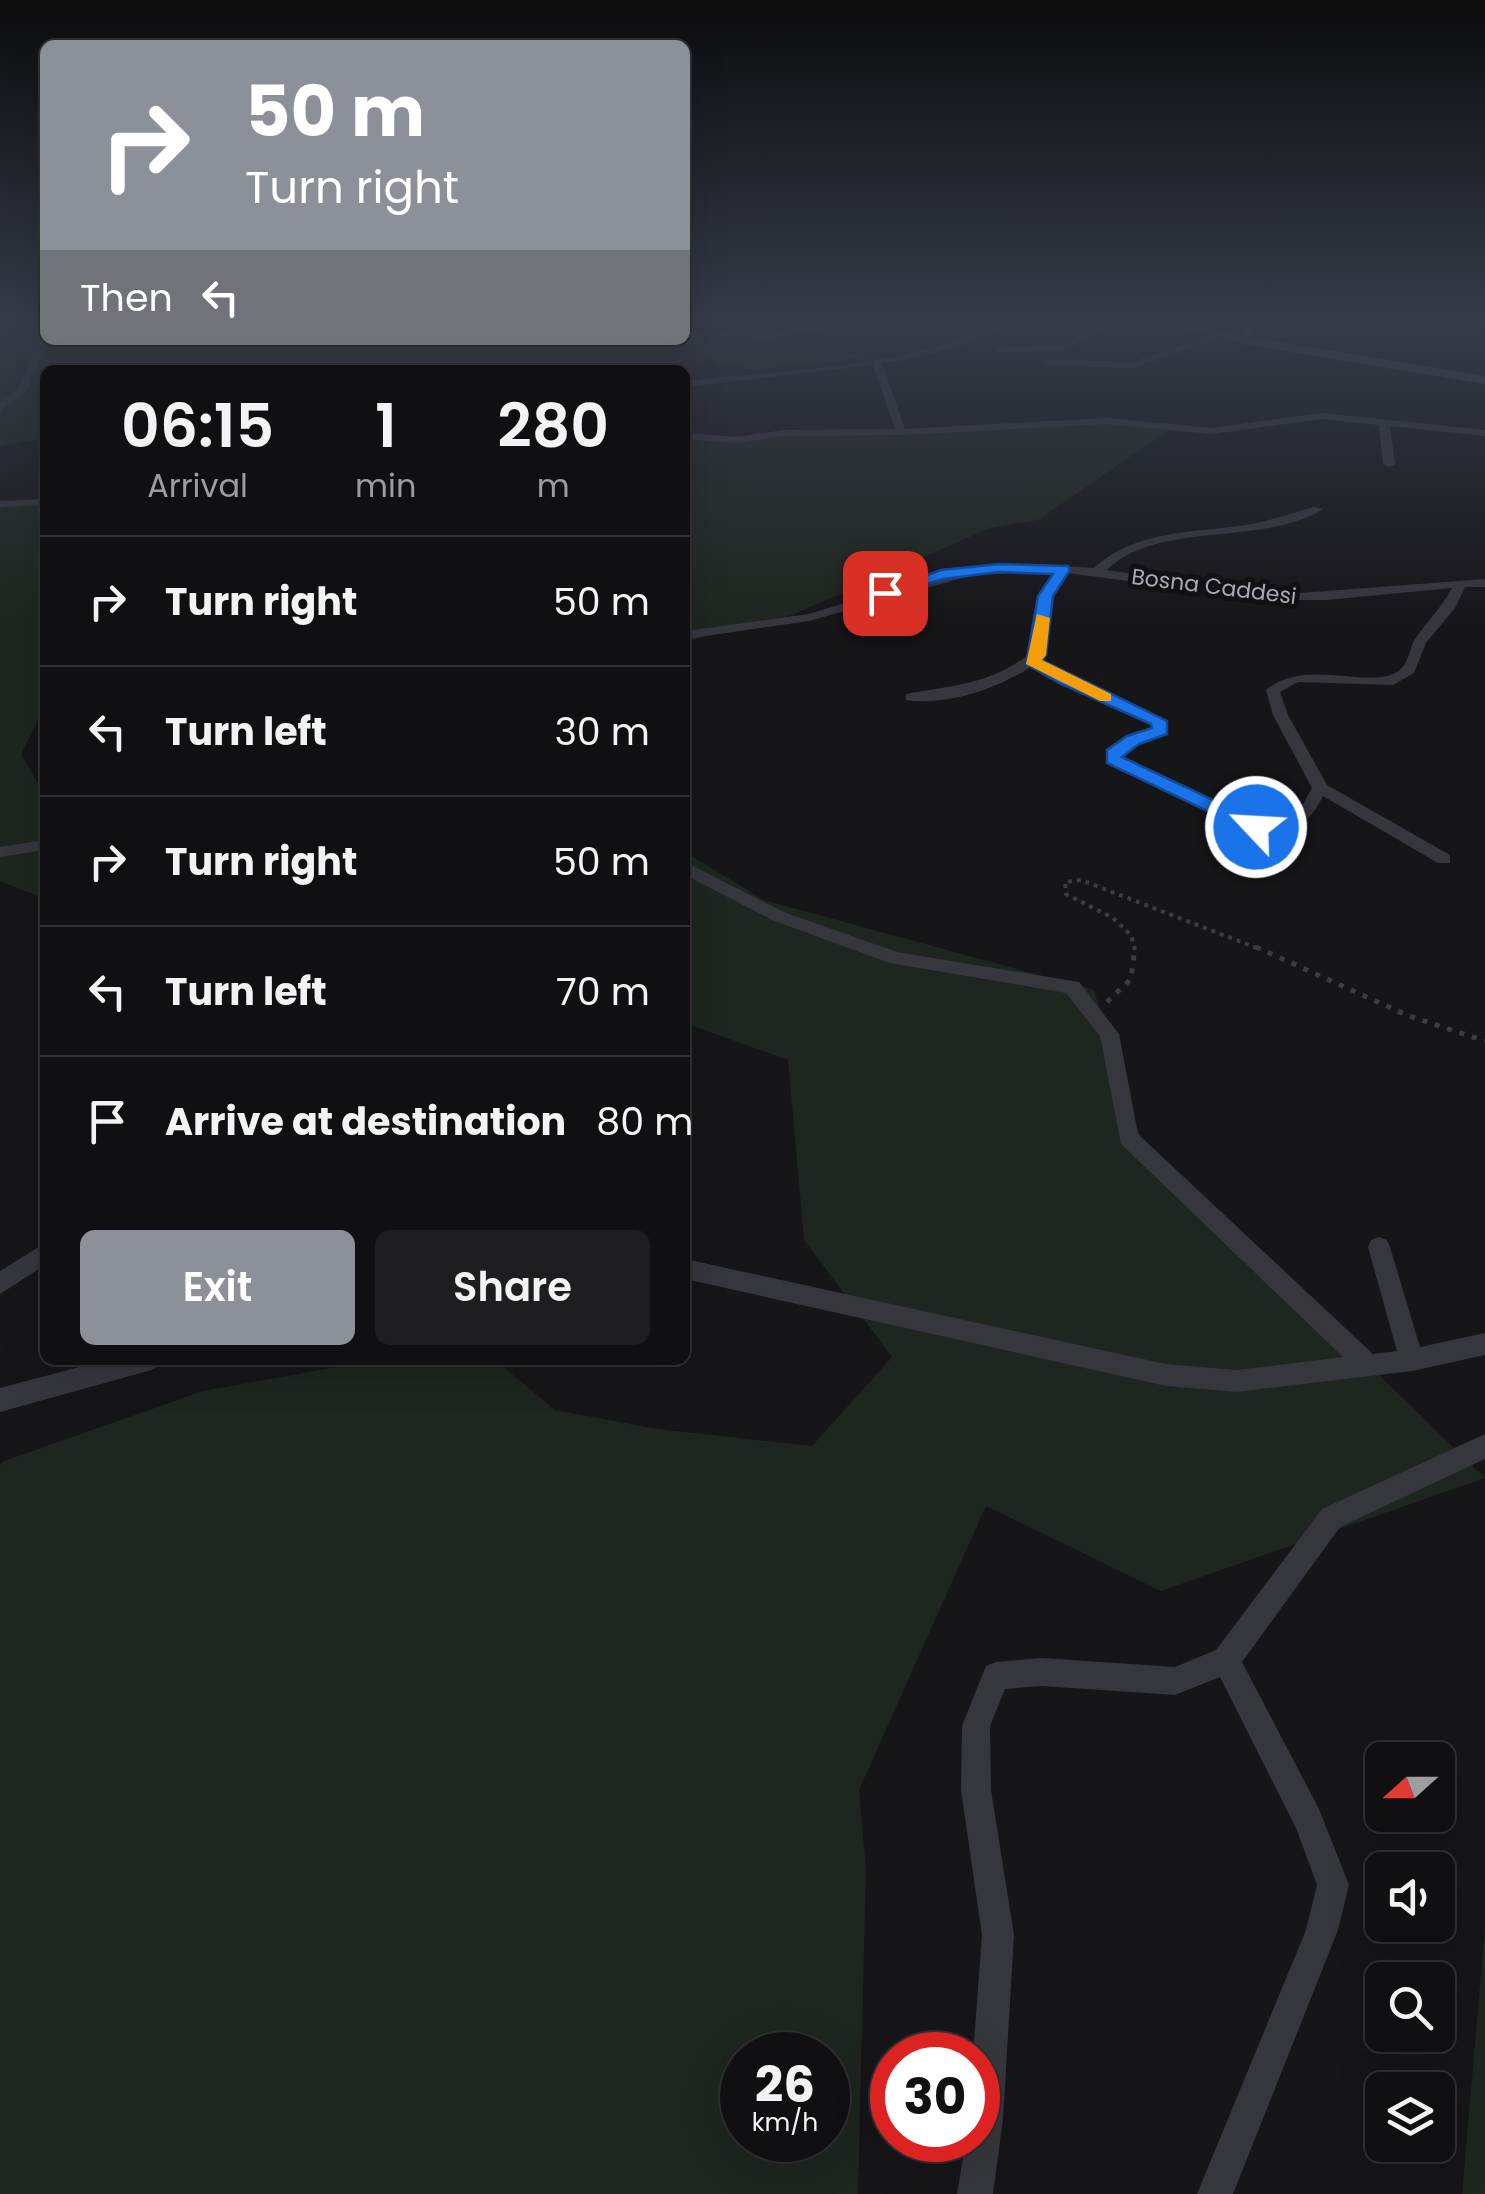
<!DOCTYPE html>
<style>
:root{--surface:#101012;--page:#1e1e20;--text:#f1f3f6;--muted:#9c9d9f;--line:#303032;--accent:#8c9099}
body{margin:0;font-family:Poppins,sans-serif;background:var(--page);color:var(--text);height:100vh;display:flex;flex-direction:column;font-size:38px;white-space:nowrap}
*{box-sizing:border-box;margin:0}
p{font-size:32px;color:var(--muted)}
.icon{flex:none;width:55px;height:55px;fill:none;stroke:currentColor;stroke-width:2;stroke-linecap:round;stroke-linejoin:round}
.map{position:relative;flex:1;overflow:hidden}
.panel{position:absolute;left:40px;top:365px;width:650px;height:1000px;display:flex;flex-direction:column;background:var(--surface);border-radius:15px;box-shadow:0 10px 40px #0002,0 0 0 2px var(--line)}
.panel>*{flex:none}
.hud{position:absolute;left:40px;top:40px;width:650px;height:305px;border-radius:15px;box-shadow:0 10px 40px #0002,0 0 0 2px var(--line);background:#8c9099;color:#fff;overflow:hidden}
.needle{width:65px;rotate:249deg}
.controls{position:absolute;left:1365px;top:1742px;display:grid;gap:20px}
.controls a{display:grid;place-items:center;width:90px;height:90px;border-radius:15px;background:var(--surface);box-shadow:0 10px 40px #0002,0 0 0 2px var(--line);font-size:50px}
.speed{position:absolute;left:720px;top:2032px;display:flex;gap:20px;font-size:50px;font-weight:700;text-align:center}
.speed>*{display:grid;place-content:center;width:130px;height:130px;border-radius:50%;background:var(--surface);box-shadow:0 10px 40px #0002,0 0 0 2px var(--line);line-height:1}
.speed small{font-size:25px;font-weight:400}
.speed .limit{border:15px solid #d22;background:#fff;color:#111}
.pin{position:absolute;display:grid;place-items:center;width:85px;height:85px;color:#fff;margin:-42px;border-radius:20px;box-shadow:0 5px 15px #0006}
.me{position:absolute;width:110px;margin:-55px;rotate:295deg;stroke-linejoin:round;filter:drop-shadow(0 0 8px #0008)}
.turn{display:flex;align-items:center;gap:35px;height:210px;padding:0 40px;font-size:45px}
.turn .icon{width:130px;height:130px;stroke-width:2.5}
.turn b{display:block;font-size:70px;line-height:85px}
.then{display:flex;align-items:center;height:95px;padding:0 40px;background:#0003;gap:20px;font-size:38px}
.eta{display:flex;justify-content:space-evenly;align-items:center;height:170px;text-align:center}
.eta b{font-size:60px;font-weight:600;line-height:70px}
.primary-button{display:flex;gap:20px;margin-top:auto;padding:20px 40px}
.primary-button a{flex:1;height:115px;border-radius:15px;background:var(--accent);color:#fff;font-size:40px;font-weight:600;line-height:115px;text-align:center}
.primary-button a+a{background:var(--page);color:var(--text)}
ul{padding:0;list-style:none}
li{display:flex;align-items:center;gap:30px;height:130px;padding:0 40px;border-top:2px solid var(--line)}
li div{flex:1}
li b{display:block;font-size:38px}
li em{font-style:normal}
.map>svg:first-child{display:block}
.green{fill:#1d261f;fill-rule:evenodd}
.lines{fill:none;stroke-linecap:round;stroke-linejoin:round}
.path-far1{stroke:#3c3d44;stroke-width:4;stroke-dasharray:4 5;stroke-linecap:butt}
.path{stroke:#3c3d44;stroke-width:5;stroke-dasharray:5 8;stroke-linecap:butt}
.street{fill:#36363d;fill-rule:evenodd}
.secondary{fill:#44454d;fill-rule:evenodd}
.route{fill:#1a73e8;stroke:#114b97;stroke-width:2.5}
.slow{fill:#f59e0b}
.labels{text-anchor:middle;stroke-width:10;stroke-linejoin:round;paint-order:stroke}
.far-street-label{font-size:22px;fill:#a7aab8;stroke:#111013}
</style>
<div class="map">
<svg width="1485" height="2194" viewBox="0 0 1485 2194">
<rect width="100%" height="100%" fill="#161518"/>
<!-- green -->
<g class="green">
<path d="M0 320H45V340H525L537 343 685 338 873 356 750 370 726 363 630 370H45V438L0 446Z"/>
<path d="M1101 422 1172 428 1038 520 990 528 792 615 685 642V438Z"/>
<path d="M45 501V707L21 754 45 795V899L0 881V503Z"/>
<path d="M685 852 764 900 1094 990 1143 1145 1485 1478 1161 1591 986 1506 859 1790 866 1869 858 2194H0V1465L4 1461 203 1391 376 1360H495L555 1410 658 1429 812 1446 892 1357 804 1240 788 1060 693 1026 685 1029ZM742 2055H828V2140H742Z"/>
<path d="M1485 1926V2194H1462Z"/>
</g>
<g class="lines">
<!-- path-far1 -->
<path class="path-far1" d="M1135 950 1131 935 1113 918 1066 894 1065 882 1081 880 1262 950"/>
<!-- path -->
<g class="path">
<path d="M1256 947 1409 1016 1485 1041"/>
<path d="M1107 1002 1131 979 1135 947"/>
</g>
<!-- street -->
<g class="street">
<path d="M893 320H962L808 330 769 341 685 337V331L769 335 808 324Z"/>
<path d="M1003 320H1015C977 346 927 356 882 363L905 429 1107 418 1212 428 1322 413 1485 430V436L1390 426 1395 464 1389 467 1383 464 1379 425 1322 419 1212 434 1107 424 901 435 784 436 737 443 685 439V433L737 437 784 430 895 429 873 365 685 387V381C791 369 907 369 1003 320Z"/>
<path d="M1025 320H1145L1175 325 1170 328 1117 324 1062 351 995 352 998 347 1060 345 1101 326Z"/>
<path d="M1252 320H1261L1246 342H1240Z"/>
<path d="M1218 334 1226 336 1133 368 1044 365 1039 362 1044 359 1132 362Z"/>
<path d="M45 336V340H49L26 392 0 411V403L18 389 40 339Z"/>
<path d="M45 499V505L0 507V501Z"/>
<path d="M1313 507 1323 509C1262 547 1158 520 1107 570L1238 589 1300 593 1485 579V587H1465L1455 608 1426 643 1414 673 1393 685 1298 682 1280 692 1288 715 1327 785 1450 855V863H1438L1323 796C1314 813 1304 829 1282 827V819L1299 811 1312 788 1273 715 1266 690C1307 655 1378 694 1402 668 1409 661 1410 647 1415 639 1427 621 1442 607 1452 588L1326 600H1273L1067 573 1051 596 1045 655 1040 660 1163 718 1168 730 1166 733 1138 743 1121 757 1261 823 1263 827 1255 832 1108 762V751L1128 737 1153 728 1151 724 1031 667C996 689 948 706 906 700V694C955 685 989 685 1031 653L1039 596 1055 572 973 575 809 621 685 639V631L809 614 926 578 973 568 1030 564 1094 568C1135 529 1199 533 1252 524 1273 520 1293 513 1313 507Z"/>
<path d="M45 840V850L0 857V847Z"/>
<path d="M685 862 784 912 897 952 1079 982 1119 1034 1138 1134 1373 1354 1397 1351 1368 1247 1371 1240 1379 1237 1387 1240 1390 1247 1420 1347 1485 1333V1355L1412 1371 1237 1392 1166 1386 685 1279V1259L1166 1364 1237 1370 1343 1357 1121 1144 1100 1036 1066 993 889 963 772 920 685 875Z"/>
<path d="M45 1243V1265L0 1294V1271Z"/>
<path d="M106 1360H160L156 1368 148 1371 0 1412V1388Z"/>
<path d="M1485 1434V1459L1340 1527 1242 1662 1319 1809 1349 1885 1338 1930 1233 2194H1197L1306 1930 1317 1885 1296 1828 1220 1677 1175 1695 1042 1686 1005 1689 990 1726 991 1790 1014 1935 1003 2119 993 2194H957L966 2140H978V2055H973L982 1935 961 1790 962 1726 986 1666 996 1662 1042 1658 1175 1667 1216 1650 1322 1509Z"/>
</g>
<!-- secondary -->
<path class="secondary" d="M1152 320H1178L1243 336 1485 376V384L1243 344Z"/>
</g>
<!-- sky -->
<linearGradient id="sky" x2="0" y2="1"><stop stop-color="#0c0c0d"/><stop offset="0.51" stop-color="#363b48"/><stop offset="1" stop-color="#363b48" stop-opacity="0"/></linearGradient>
<rect width="1485" height="627" fill="url(#sky)"/>
<!-- route -->
<path class="route" d="M999 564 1068 566 1070 570 1053 596 1046 655 1042 660 1167 721V734L1139 744 1122 757 1262 823V831H1249L1107 763V750L1127 736 1152 728 1151 724 1061 684 1026 664 1038 596 1053 574 999 572 943 579 885 597 878 593 941 570Z"/>
<!-- slow -->
<path class="slow" d="M1037 614 1050 618 1046 655 1042 660 1111 694V701H1100L1026 664Z"/>
<g class="labels">
<!-- far-street labels -->
<g class="far-street-label">
<text transform="translate(1214 586) rotate(7)" y="8">Bosna Caddesi</text>
</g>
</g>
</svg>
<div class="controls">
<a><svg class="needle" viewBox="-14 -14 28 28"><path d="M0-13l5 13h-10z" fill="#e53935"/><path d="M0 13l5-13h-10z" fill="#9c9d9f"/></svg></a>
<a><svg class="icon" aria-label="sound" viewBox="0 0 24 24"><path d="M4 9h4l5-4v14l-5-4H4zM17 9q2 3 0 6"/></svg></a>
<a><svg class="icon" aria-label="search" viewBox="0 0 24 24"><circle cx="10" cy="10" r="6"/><path d="M15 15l6 6"/></svg></a>
<a><svg class="icon" aria-label="layers" viewBox="0 0 24 24"><path d="M12 4l9 5-9 5-9-5zM3 14l9 5 9-5"/></svg></a>
</div>
<div class="speed"><div>26<small>km/h</small></div><div class="limit">30</div></div>
<div class="pin" style="left:885px;top:593px;background:#d93025"><svg class="icon" aria-label="arrive" viewBox="0 0 24 24"><path d="M6 21V4h12l-3 4 3 4H6"/></svg></div>
<svg class="me" style="left:1256px;top:827px" viewBox="-20 -20 40 40"><circle r="17" fill="#1a73e8" stroke="#fff" stroke-width="3"/><path d="M0-11L8 9 0 5-8 9z" fill="#fff"/></svg>
<div class="hud">
<div class="turn"><svg class="icon" aria-label="right" viewBox="0 0 24 24"><path d="M7 20v-9h11M14 6l5 5-5 5"/></svg><div><b>50 m</b>Turn right</div></div>
<div class="then">Then<svg class="icon" aria-label="left" viewBox="0 0 24 24"><path d="M17 20v-9H6M10 6l-5 5 5 5"/></svg></div>
</div>
<section class="panel">
<div class="eta">
<div><b>06:15</b><p>Arrival</p></div>
<div><b>1</b><p>min</p></div>
<div><b>280</b><p>m</p></div>
</div>
<ul>
<li><svg class="icon" aria-label="right" viewBox="0 0 24 24"><path d="M7 20v-9h11M14 6l5 5-5 5"/></svg><div><b>Turn right</b></div><em>50 m</em></li>
<li><svg class="icon" aria-label="left" viewBox="0 0 24 24"><path d="M17 20v-9H6M10 6l-5 5 5 5"/></svg><div><b>Turn left</b></div><em>30 m</em></li>
<li><svg class="icon" aria-label="right" viewBox="0 0 24 24"><path d="M7 20v-9h11M14 6l5 5-5 5"/></svg><div><b>Turn right</b></div><em>50 m</em></li>
<li><svg class="icon" aria-label="left" viewBox="0 0 24 24"><path d="M17 20v-9H6M10 6l-5 5 5 5"/></svg><div><b>Turn left</b></div><em>70 m</em></li>
<li><svg class="icon" aria-label="arrive" viewBox="0 0 24 24"><path d="M6 21V4h12l-3 4 3 4H6"/></svg><div><b>Arrive at destination</b></div><em>80 m</em></li>
</ul>
<div class="primary-button"><a>Exit</a><a>Share</a></div>
</section>
</div>
